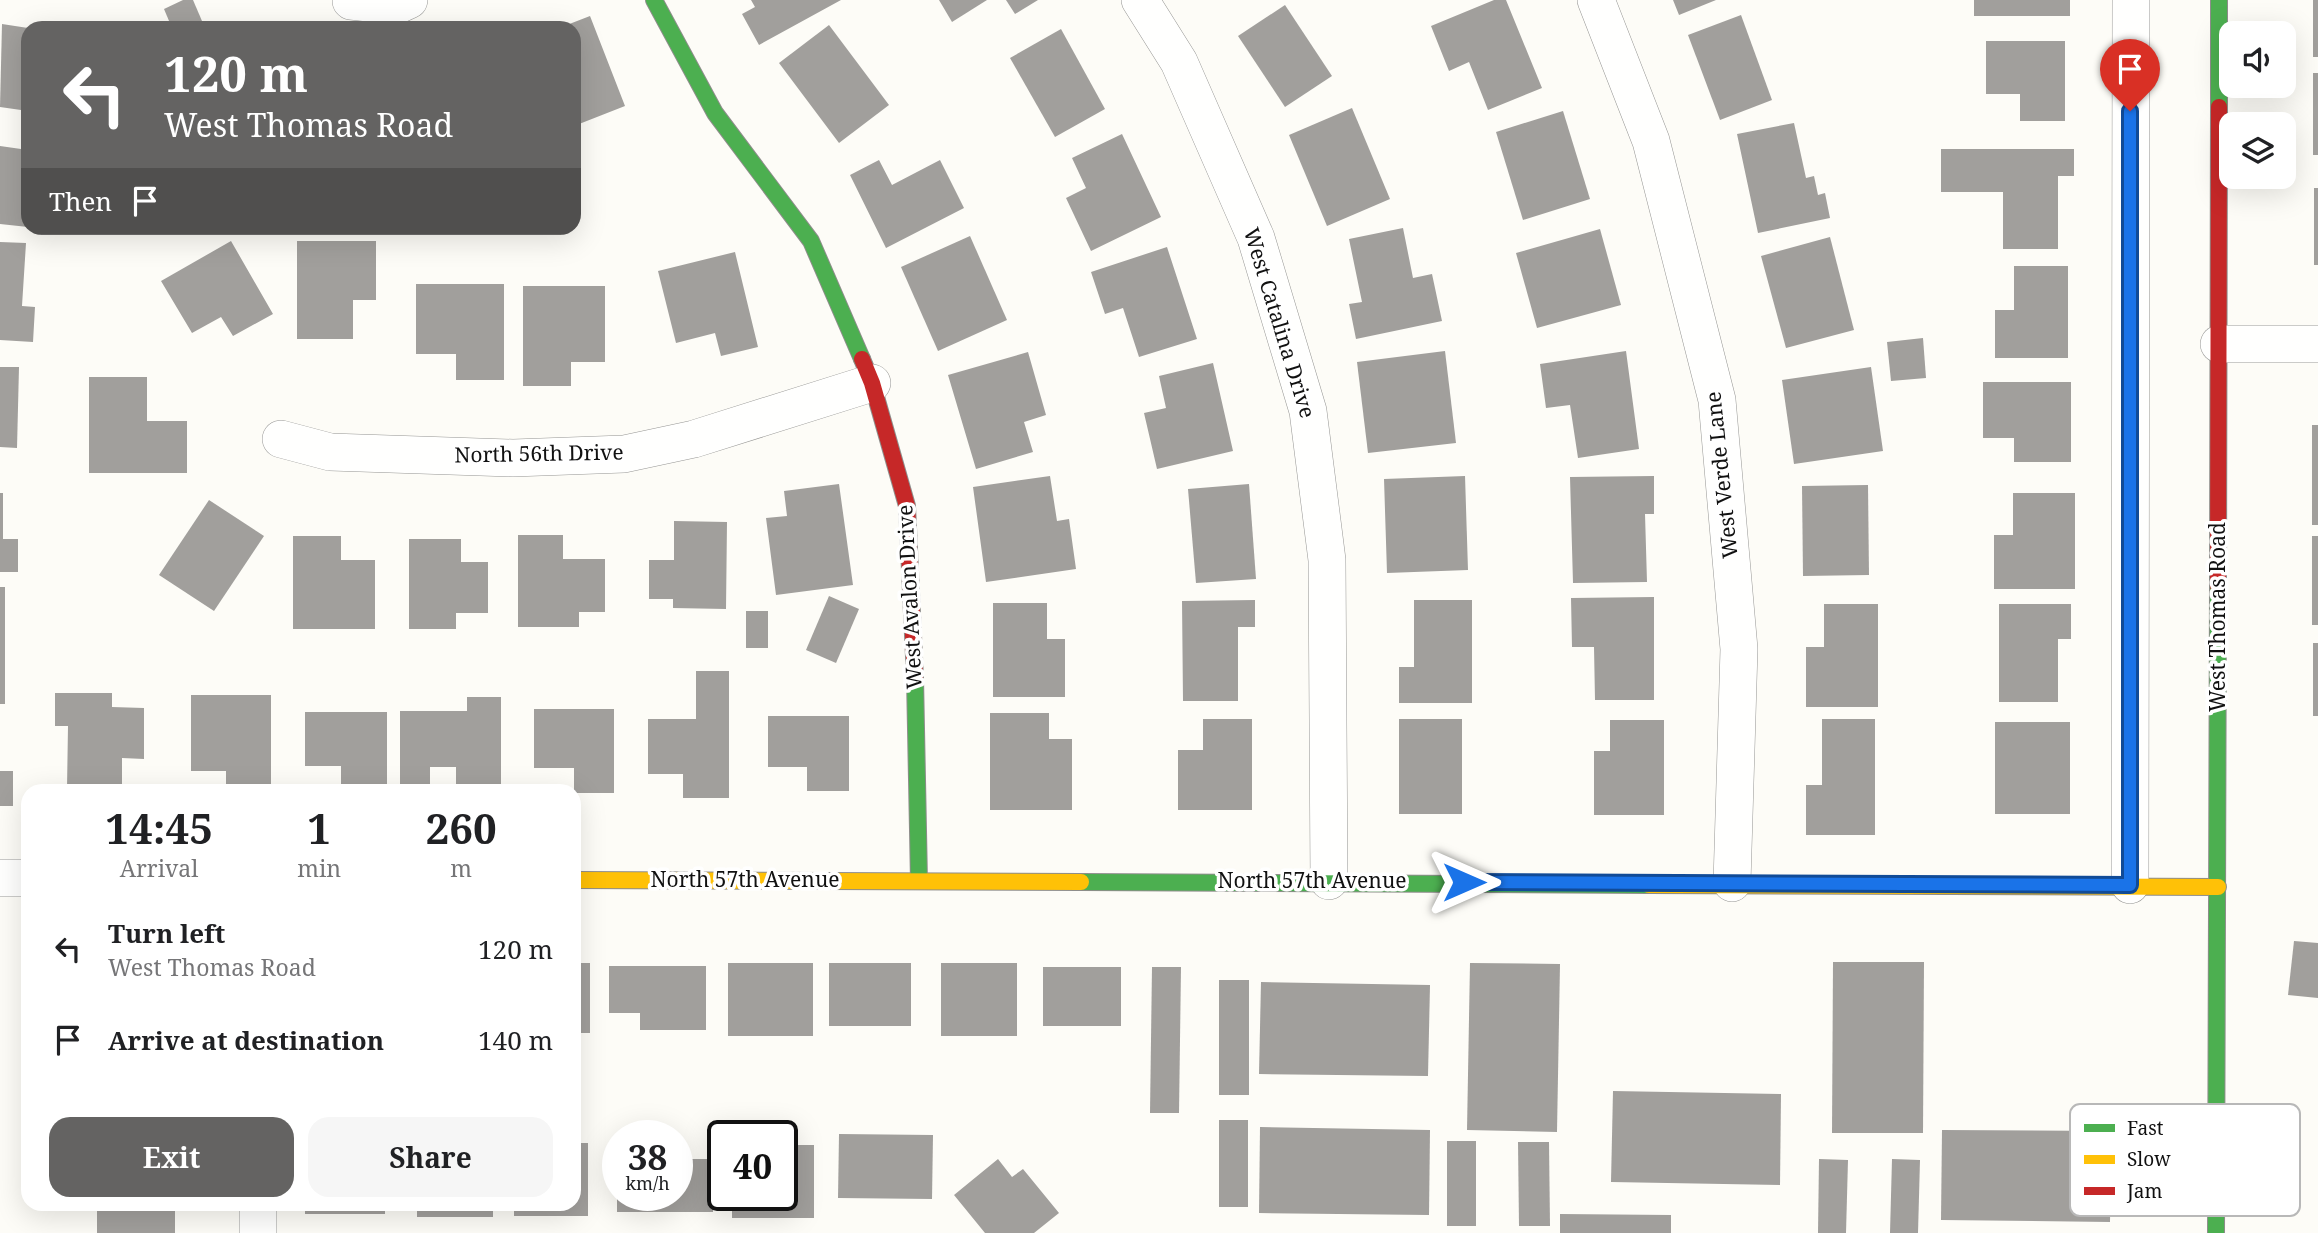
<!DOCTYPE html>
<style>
:root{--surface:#fff;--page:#f6f6f6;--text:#202124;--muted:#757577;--accent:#646362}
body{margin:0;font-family:"Noto Serif",serif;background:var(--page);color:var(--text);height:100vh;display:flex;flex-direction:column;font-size:26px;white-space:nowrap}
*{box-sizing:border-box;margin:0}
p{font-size:23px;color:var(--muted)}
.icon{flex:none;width:38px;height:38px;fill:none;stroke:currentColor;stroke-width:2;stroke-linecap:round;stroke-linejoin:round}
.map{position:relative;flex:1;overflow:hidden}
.drawer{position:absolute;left:21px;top:784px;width:560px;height:427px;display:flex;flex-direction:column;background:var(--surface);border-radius:21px;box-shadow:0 7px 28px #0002}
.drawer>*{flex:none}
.hud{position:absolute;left:21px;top:21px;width:560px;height:214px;border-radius:21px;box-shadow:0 7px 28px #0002;background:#646362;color:#fff;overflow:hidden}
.controls{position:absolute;left:2219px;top:21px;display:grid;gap:14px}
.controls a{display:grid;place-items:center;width:77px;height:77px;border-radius:14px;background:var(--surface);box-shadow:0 7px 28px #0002;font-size:35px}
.speed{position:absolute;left:602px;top:1120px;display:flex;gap:14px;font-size:35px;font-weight:700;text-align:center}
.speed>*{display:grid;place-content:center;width:91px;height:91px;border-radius:50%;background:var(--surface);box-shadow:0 7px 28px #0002;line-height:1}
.speed small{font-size:18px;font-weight:400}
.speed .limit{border:4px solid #111;border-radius:10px;background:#fff;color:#111}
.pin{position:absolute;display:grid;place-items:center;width:60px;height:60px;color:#fff;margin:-72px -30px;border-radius:50% 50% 50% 0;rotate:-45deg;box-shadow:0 0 7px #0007}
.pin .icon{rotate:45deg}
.me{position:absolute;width:77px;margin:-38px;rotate:90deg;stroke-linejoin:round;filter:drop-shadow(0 0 5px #0008)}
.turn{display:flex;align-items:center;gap:24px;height:147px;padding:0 28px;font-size:32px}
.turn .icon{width:91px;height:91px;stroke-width:2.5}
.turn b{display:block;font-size:49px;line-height:60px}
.then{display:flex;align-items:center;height:66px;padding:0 28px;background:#0003;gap:14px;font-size:26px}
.eta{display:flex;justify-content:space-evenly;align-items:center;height:119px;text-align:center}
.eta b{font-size:42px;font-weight:700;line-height:49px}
.primary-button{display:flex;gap:14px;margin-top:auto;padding:14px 28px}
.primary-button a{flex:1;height:80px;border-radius:21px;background:var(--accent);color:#fff;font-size:28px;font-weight:700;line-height:80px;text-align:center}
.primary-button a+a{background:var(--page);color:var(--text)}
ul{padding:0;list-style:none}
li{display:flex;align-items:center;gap:21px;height:91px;padding:0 28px}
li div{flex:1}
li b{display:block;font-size:26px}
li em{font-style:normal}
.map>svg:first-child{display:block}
.building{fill:#a19f9c}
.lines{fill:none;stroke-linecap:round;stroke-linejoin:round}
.street-casing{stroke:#979795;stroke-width:38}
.fast-casing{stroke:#8e8d8b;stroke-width:18}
.slow-casing{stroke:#8e8d8b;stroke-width:18}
.jam-casing{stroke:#8e8d8b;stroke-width:18}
.street{stroke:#fffffe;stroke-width:37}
.fast{stroke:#4caf50;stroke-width:16}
.slow{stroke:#ffc107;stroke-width:16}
.jam{stroke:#c62828;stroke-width:16}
.route-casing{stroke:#114b97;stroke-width:18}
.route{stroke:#1a73e8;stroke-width:12}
.labels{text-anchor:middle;stroke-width:7;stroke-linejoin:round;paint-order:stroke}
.street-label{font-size:21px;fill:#111;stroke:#fff}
.key{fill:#fff;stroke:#b8b8b8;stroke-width:2}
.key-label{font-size:19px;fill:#111}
</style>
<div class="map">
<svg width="2318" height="1233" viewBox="0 0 2318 1233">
<rect width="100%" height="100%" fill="#fdfcf7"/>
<!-- building -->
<g class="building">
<path d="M183 0H193L205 28H172L164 9Z"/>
<path d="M751 0H841L759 45 742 14 755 7Z"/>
<path d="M939 0H987L952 22Z"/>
<path d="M1006 0H1038L1015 14Z"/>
<path d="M1494 0H1506L1542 88 1488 110 1469 62 1449 71 1431 26Z"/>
<path d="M1673 0H1716L1679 15Z"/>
<rect x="1974" y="0" width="96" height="16"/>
<rect x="2313" y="0" width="5" height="57"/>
<path d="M1285 5 1332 76 1285 107 1238 36Z"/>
<path d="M1741 15 1772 100 1720 120 1688 35Z"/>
<path d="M590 16 625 106 574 126V28H559Z"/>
<path d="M2 24 28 28V111L0 107Z"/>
<path d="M829 25 889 105 839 143 779 63Z"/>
<path d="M1061 29 1105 109 1055 137 1010 58Z"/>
<path d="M1986 41H2065V121H2020V94H1986Z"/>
<rect x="2313" y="73" width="5" height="82"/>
<path d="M1352 108 1390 199 1327 226 1289 135Z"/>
<path d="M1563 111 1590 199 1523 220 1496 132Z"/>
<path d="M1794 123 1806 178 1814 176 1818 195 1825 193 1830 218 1758 233 1737 134Z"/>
<path d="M1122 134 1161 217 1091 251 1066 198 1086 188 1072 158Z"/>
<path d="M0 146 28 150V227L0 224Z"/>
<path d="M1941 149H2074V176H2058V249H2003V192H1941Z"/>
<path d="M879 160 892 185 940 160 964 208 886 248 850 175Z"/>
<rect x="2314" y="188" width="4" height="77"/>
<path d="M1403 228 1413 278 1432 274 1442 321 1356 339 1349 304 1362 302 1349 239Z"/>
<path d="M1600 229 1621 305 1537 328 1516 253Z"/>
<path d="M970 236 1007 320 938 351 901 267Z"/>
<path d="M1830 237 1854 330 1786 348 1761 256Z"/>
<path d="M231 241 273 314 233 336 221 317 192 333 161 281Z"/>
<path d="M297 241H376V300H353V339H297Z"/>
<path d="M0 242 26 243 22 306 35 307 33 342 0 340Z"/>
<path d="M1167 247 1197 339 1139 357 1123 308 1105 314 1091 272Z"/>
<path d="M735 252 758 347 721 356 715 333 676 343 658 271Z"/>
<path d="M2014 266H2068V358H1995V310H2014Z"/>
<path d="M416 284H504V380H456V354H416Z"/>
<path d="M523 286H605V362H571V386H523Z"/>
<path d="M1923 338 1926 378 1891 381 1887 342Z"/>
<path d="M1445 351 1456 443 1368 453 1357 362Z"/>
<path d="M1626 351 1639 449 1578 458 1570 405 1546 408 1540 364Z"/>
<path d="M1028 352 1046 415 1024 422 1033 452 976 469 948 375Z"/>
<path d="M1213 363 1233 451 1157 469 1144 413 1166 408 1159 376Z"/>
<path d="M0 367H19L17 448 0 447Z"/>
<path d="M1871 367 1883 451 1794 464 1782 380Z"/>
<path d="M89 377H147V421H187V473H89Z"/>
<path d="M1983 382H2071V462H2014V438H1983Z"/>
<rect x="2312" y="425" width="6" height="100"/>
<path d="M1050 476 1057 521 1069 519 1076 569 986 582 973 487Z"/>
<path d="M1465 476 1468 570 1387 573 1384 479Z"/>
<path d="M1654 476V514H1645L1647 582 1573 583 1570 477Z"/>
<path d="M839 484 853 585 776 595 766 518 787 516 784 491Z"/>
<path d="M1249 484 1256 579 1196 583 1188 489Z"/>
<path d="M1868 485 1869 575 1803 576 1802 486Z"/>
<path d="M0 493H3V539H18V572H0Z"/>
<path d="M2013 493H2075V589H1994V535H2013Z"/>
<path d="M209 500 264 536 214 611 159 575Z"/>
<path d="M674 521 727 522 726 609 673 608V599H649V560H674Z"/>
<path d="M518 535H563V559H605V612H579V627H518Z"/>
<path d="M293 536H341V560H375V629H293Z"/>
<rect x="2312" y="536" width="6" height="89"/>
<path d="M409 539H461V562H488V613H456V629H409Z"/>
<rect x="0" y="587" width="5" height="117"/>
<path d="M829 596 859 609 836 663 806 650Z"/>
<path d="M1654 597V700H1595L1594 647H1572L1571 598Z"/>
<path d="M1255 600V627H1238V701H1183L1182 601Z"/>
<path d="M1414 600H1472V703H1399V667H1414Z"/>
<path d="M993 603H1047V639H1065V697H993Z"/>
<path d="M1824 604H1878V707H1806V647H1824Z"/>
<path d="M1999 604H2071V639H2058V702H1999Z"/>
<rect x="746" y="611" width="22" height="37"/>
<rect x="2313" y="643" width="5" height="73"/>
<path d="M696 671H729V798H683V774H648V719H696Z"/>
<path d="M55 693H112V707L144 708V759L122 758V789H67L68 726H55Z"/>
<path d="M191 695H271V791H226V771H191Z"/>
<path d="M467 697H501V790H456V767H430V790H400V711H467Z"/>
<path d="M534 709H614V793H574V768H534Z"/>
<path d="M305 712H387V791H341V766H305Z"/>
<path d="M990 713H1049V739H1072V810H990Z"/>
<path d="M768 716H849V791H807V767H768Z"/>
<path d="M1203 719H1252V810H1178V750H1203Z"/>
<rect x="1399" y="719" width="63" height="95"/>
<path d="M1822 719H1875V835H1806V785H1822Z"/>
<path d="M1610 720H1664V815H1594V751H1610Z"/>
<rect x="1995" y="722" width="75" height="92"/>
<rect x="0" y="771" width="13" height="35"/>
<path d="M2294 941 2318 943V998L2288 995Z"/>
<path d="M1833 962H1924L1923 1133H1832Z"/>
<rect x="574" y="963" width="16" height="70"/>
<rect x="728" y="963" width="85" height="73"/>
<rect x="829" y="963" width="82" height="63"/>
<rect x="941" y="963" width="76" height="73"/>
<path d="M1470 963 1560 964 1557 1132 1467 1130Z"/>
<path d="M609 966H706V1030H640V1013H609Z"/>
<rect x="1043" y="967" width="78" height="59"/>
<path d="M1152 967H1181L1179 1113H1150Z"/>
<rect x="1219" y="980" width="30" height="115"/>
<path d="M1261 982 1430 985 1428 1076 1259 1074Z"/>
<path d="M1613 1091 1781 1094 1780 1185 1611 1182Z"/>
<rect x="1219" y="1120" width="29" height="87"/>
<path d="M1260 1127 1430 1130 1429 1215 1259 1213Z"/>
<path d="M1942 1130 2111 1131 2110 1222 1941 1220Z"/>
<path d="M839 1134 933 1135 932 1199 838 1198Z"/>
<rect x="1447" y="1141" width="29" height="85"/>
<path d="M1518 1142H1549L1550 1226H1519Z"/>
<path d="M574 1143H588V1216H514V1204H574Z"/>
<path d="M782 1145H814V1218H732V1195H782Z"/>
<path d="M677 1159H713V1212H617V1195H677Z"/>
<path d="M998 1159 1012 1177 1023 1169 1059 1213 1034 1233H985L954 1195Z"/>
<path d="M1819 1159 1848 1160 1846 1233H1818Z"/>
<path d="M1892 1159 1920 1160 1918 1233H1890Z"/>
<rect x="97" y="1204" width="78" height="29"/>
<rect x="305" y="1204" width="80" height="10"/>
<rect x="417" y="1204" width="76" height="13"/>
<path d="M1560 1214 1671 1215V1233H1560Z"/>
</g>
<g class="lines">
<!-- street casing -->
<g class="street-casing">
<g id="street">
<path d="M1140 0 1179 62 1256 238 1308 411 1327 560 1329 881"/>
<path d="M1596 0 1651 141 1717 400 1739 649 1732 883"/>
<path d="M351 1 396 6 409 0"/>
<path d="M2219 344H2318"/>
<path d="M281 439 330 452 513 458 624 454 694 439 872 383"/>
<path d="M0 878H28"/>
<path d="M2130 885 2131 0"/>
<path d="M258 1204V1233"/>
</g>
</g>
<!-- fast casing -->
<g class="fast-casing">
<g id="fast">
<path d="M654 0 715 113 811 241 862 359"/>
<path d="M2219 107V0"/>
<path d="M915 678 919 881"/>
<path d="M1081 882 1649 885"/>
<path d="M2216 1233 2218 586"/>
</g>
</g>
<!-- slow casing -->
<g class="slow-casing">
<g id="slow">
<path d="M574 880 1081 882"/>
<path d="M1649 885 2218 887"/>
</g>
</g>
<!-- jam casing -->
<g class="jam-casing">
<g id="jam">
<path d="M862 359 872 383 907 506 915 678"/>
<path d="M2218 586 2219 107"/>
</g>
</g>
<!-- street -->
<use href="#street" class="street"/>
<!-- fast -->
<use href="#fast" class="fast"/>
<!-- slow -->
<use href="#slow" class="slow"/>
<!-- jam -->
<use href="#jam" class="jam"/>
</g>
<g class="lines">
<!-- route casing -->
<g class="route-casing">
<path id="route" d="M1464 882 2130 885V111"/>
</g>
<!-- route -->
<use href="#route" class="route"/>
</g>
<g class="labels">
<!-- street labels -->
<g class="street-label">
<text transform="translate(1279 323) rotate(73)" y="7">West Catalina Drive</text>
<text transform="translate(539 454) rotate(-1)" y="7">North 56th Drive</text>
<text transform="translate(1722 475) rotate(-96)" y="7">West Verde Lane</text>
<text transform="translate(910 597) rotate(-93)" y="7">West Avalon Drive</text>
<text transform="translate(2218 617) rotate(-90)" y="7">West Thomas Road</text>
<text x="745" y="887">North 57th Avenue</text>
<text x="1312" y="888">North 57th Avenue</text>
</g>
</g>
<!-- legend -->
<rect x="2070" y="1104" width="230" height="112" rx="10" class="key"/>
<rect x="2084" y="1124" width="31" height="8" fill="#4caf50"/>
<rect x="2084" y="1155" width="31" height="9" fill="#ffc107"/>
<rect x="2084" y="1187" width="31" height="8" fill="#c62828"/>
<g class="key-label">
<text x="2127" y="1135">Fast</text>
<text x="2127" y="1166">Slow</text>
<text x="2127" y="1198">Jam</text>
</g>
</svg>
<div class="controls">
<a><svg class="icon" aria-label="sound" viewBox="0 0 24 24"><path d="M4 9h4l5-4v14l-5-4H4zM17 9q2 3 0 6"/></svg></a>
<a><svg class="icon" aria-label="layers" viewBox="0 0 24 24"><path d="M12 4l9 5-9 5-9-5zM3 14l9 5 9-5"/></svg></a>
</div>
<div class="speed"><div>38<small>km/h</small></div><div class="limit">40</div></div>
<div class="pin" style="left:2130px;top:111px;background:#d93025"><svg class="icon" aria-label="arrive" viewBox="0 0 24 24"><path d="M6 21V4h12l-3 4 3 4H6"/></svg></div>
<svg class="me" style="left:1464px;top:882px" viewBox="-20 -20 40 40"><path d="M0-17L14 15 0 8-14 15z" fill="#1a73e8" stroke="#fff" stroke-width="4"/></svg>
<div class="hud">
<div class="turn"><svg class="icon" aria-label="left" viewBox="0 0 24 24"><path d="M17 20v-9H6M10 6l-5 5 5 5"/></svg><div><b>120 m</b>West Thomas Road</div></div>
<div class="then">Then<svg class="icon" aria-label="arrive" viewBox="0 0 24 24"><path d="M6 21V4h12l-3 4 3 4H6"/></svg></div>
</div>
<section class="drawer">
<div class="eta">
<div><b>14:45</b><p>Arrival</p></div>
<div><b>1</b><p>min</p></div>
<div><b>260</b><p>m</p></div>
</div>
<ul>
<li><svg class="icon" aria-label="left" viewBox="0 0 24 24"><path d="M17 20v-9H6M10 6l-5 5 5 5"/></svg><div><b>Turn left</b><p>West Thomas Road</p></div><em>120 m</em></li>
<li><svg class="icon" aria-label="arrive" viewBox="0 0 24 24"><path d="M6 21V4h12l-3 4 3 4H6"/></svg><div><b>Arrive at destination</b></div><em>140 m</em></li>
</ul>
<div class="primary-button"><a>Exit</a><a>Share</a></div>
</section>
</div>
